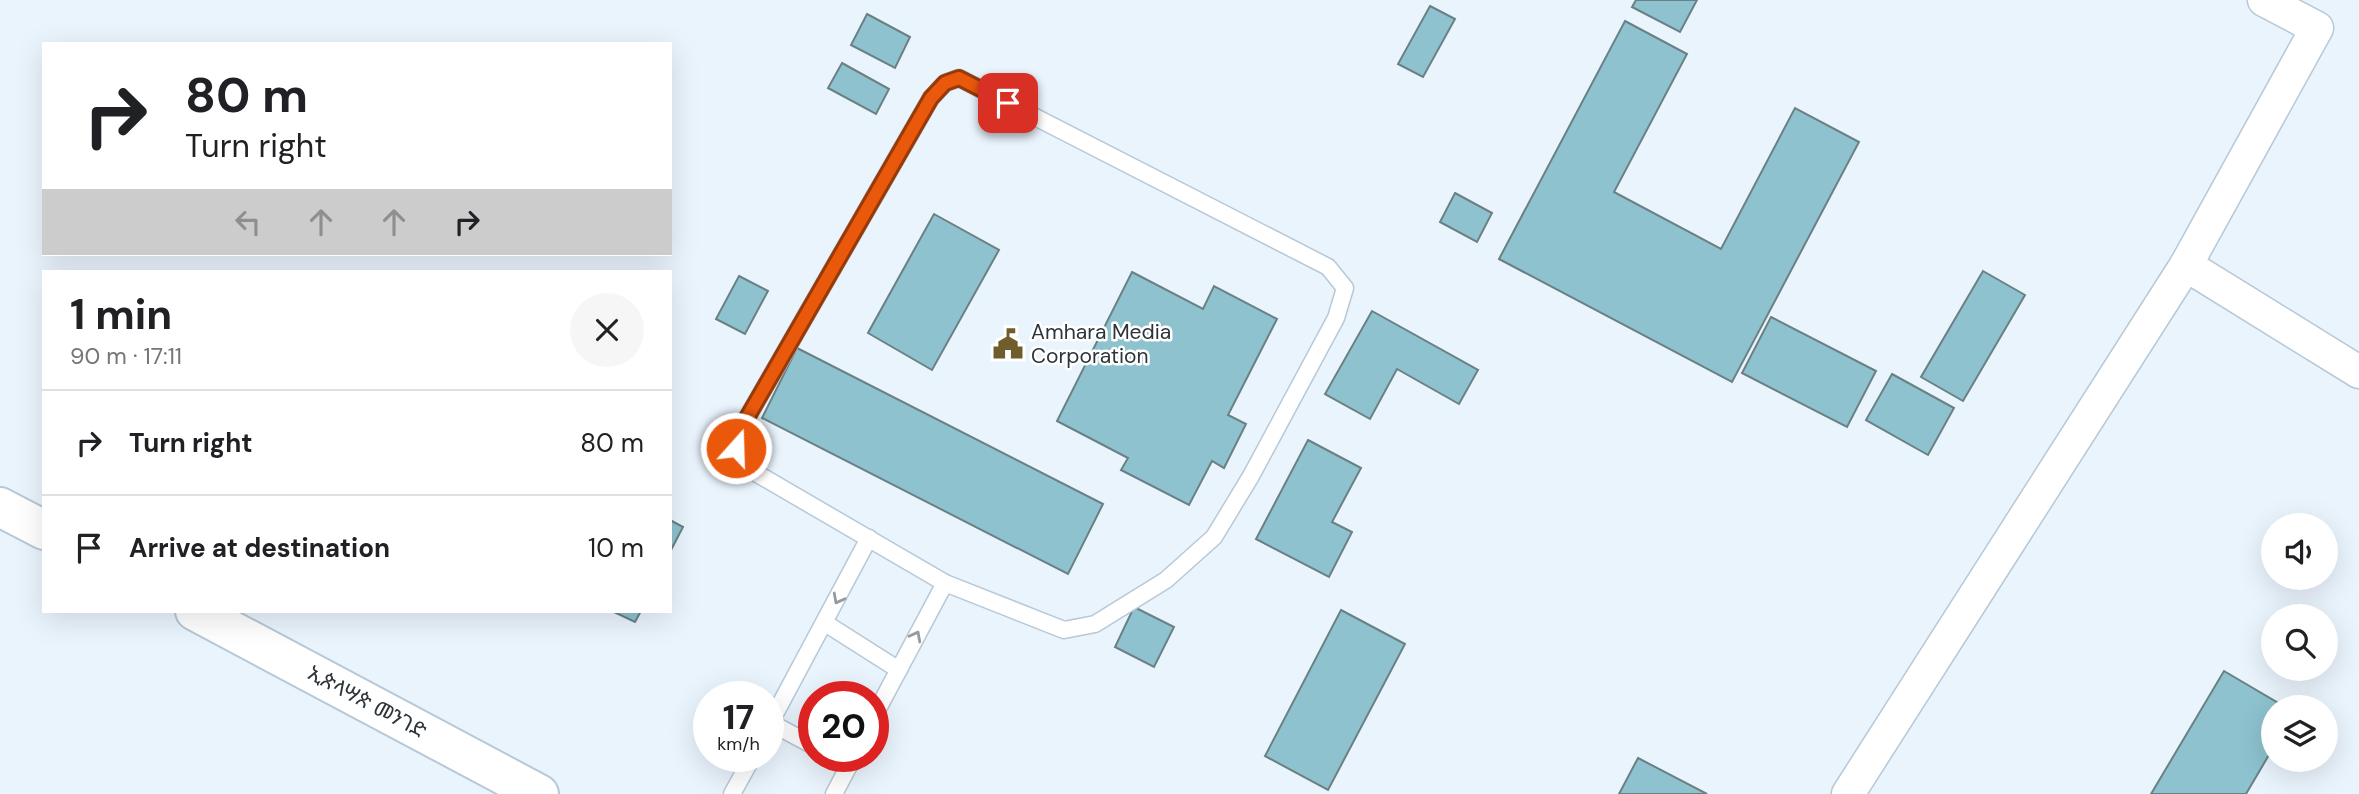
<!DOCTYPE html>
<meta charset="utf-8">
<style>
:root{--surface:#fff;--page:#f6f6f6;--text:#202124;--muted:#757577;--line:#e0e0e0}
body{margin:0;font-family:"DM Sans","Noto Sans Ethiopic",sans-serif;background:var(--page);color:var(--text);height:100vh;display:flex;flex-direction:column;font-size:26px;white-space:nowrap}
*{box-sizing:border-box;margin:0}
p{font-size:23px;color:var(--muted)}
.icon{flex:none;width:38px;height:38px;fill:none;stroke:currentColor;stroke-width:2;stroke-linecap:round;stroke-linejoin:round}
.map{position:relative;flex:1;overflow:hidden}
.side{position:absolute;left:42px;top:270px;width:630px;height:343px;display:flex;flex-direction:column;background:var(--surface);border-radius:0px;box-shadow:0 7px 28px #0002}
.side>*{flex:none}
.guide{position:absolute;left:42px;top:42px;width:630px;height:214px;border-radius:0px;box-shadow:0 7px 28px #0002;background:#fff;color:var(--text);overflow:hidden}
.controls{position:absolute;left:2261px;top:513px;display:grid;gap:14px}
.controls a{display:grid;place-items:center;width:77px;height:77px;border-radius:50%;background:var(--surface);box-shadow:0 7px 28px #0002;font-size:35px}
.speed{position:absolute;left:693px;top:681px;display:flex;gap:14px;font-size:35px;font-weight:700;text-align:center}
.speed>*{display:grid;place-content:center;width:91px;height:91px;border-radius:50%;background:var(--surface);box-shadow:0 7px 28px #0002;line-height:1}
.speed small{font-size:18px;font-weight:400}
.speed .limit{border:10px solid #d22;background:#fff;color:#111}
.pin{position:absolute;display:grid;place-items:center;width:60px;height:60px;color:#fff;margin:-30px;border-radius:14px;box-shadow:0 4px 10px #0006}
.me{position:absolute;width:77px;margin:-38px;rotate:20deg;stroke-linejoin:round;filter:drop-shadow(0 0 5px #0008)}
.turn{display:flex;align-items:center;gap:24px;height:147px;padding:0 28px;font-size:32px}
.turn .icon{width:91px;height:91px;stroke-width:2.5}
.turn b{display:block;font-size:49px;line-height:60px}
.lanes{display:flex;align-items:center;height:66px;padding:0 28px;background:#0003;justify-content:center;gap:35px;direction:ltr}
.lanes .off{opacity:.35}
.round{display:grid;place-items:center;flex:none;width:74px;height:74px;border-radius:37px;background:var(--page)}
.head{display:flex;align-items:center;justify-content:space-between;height:119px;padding:0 28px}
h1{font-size:42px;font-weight:700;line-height:52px}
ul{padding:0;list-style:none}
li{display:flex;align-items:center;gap:21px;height:105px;padding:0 28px;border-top:2px solid var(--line)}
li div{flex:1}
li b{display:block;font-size:26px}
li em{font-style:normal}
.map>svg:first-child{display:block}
.building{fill:#8dc2ce;stroke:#6a8085;stroke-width:2}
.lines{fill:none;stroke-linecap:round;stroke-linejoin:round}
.lane-casing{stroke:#b7c8d6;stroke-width:19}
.street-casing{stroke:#b7c8d6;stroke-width:35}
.secondary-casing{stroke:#b7c8d6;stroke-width:42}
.lane{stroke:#fff;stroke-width:16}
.street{stroke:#fff;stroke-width:32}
.secondary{stroke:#fff;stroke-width:38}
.oneway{stroke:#969a9c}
.route-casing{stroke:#983908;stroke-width:18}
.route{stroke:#ea580c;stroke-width:12}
.labels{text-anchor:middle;stroke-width:5;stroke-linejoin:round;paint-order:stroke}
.poi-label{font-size:21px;fill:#2d3439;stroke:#fff;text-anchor:start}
.street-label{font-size:21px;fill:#2d3439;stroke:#fff}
</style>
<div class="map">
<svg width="2359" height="794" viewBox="0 0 2359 794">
<rect width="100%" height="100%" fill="#eaf4fd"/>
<!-- building -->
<g class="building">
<path d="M1636 0H1697L1680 32 1632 7Z"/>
<path d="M1430 6 1455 19 1423 77 1398 64Z"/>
<path d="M867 14 910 37 895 68 851 45Z"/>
<path d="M1625 21 1687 54 1614 192 1721 249 1795 108 1859 142 1732 382 1499 259Z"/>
<path d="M842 63 889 89 876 114 828 88Z"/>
<path d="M1455 193 1492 213 1477 242 1440 222Z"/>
<path d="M934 214 999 250 932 370 868 333Z"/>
<path d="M1983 271 2025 295 1963 401 1921 377Z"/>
<path d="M1132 272 1203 309 1214 286 1277 319 1228 415 1246 424 1224 468 1212 461 1189 505 1121 470 1128 458 1057 421Z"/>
<path d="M739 276 768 291 745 334 716 319Z"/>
<path d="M1372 311 1478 370 1459 404 1397 369 1370 419 1325 394Z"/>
<path d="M1771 317 1876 371 1847 427 1742 373Z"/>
<path d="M797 348 1103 504 1068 574 762 418Z"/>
<path d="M1892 374 1954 408 1928 455 1866 420Z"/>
<path d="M1308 440 1361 468 1332 522 1352 532 1329 577 1256 539Z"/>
<path d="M670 520 683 527 670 552Z"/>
<path d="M1134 607 1174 627 1154 667 1115 647Z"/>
<path d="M1341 610 1405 644 1328 790 1265 756Z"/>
<path d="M612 611H641L635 622Z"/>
<path d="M2224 671 2285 707H2273V748L2246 794H2151Z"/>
<path d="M1638 758 1707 794H1619Z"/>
</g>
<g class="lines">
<!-- lane casing -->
<g class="lane-casing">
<g id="lane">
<path d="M959 78 1328 267 1345 288 1336 318 1251 476 1214 537 1166 580 1095 624 1064 630 945 583 749 469 736 448 744 423 931 98 945 83Z"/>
<path d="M825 623 899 670"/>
<path d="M873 718 945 583"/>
<path d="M771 723 814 746"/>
<path d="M768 727 869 538"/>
<path d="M831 756 849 766"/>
<path d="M732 794 753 756"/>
<path d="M834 794 854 756"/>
</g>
</g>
<!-- street casing -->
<g class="street-casing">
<g id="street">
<path d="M2186 265 2359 372"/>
<path d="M1848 794 2186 265 2317 28 2264 0"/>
</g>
</g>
<!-- secondary casing -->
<g class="secondary-casing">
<g id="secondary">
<path d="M0 507 44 530"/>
<path d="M195 611 539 794"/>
</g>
</g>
<!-- lane -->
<use href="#lane" class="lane"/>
<!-- street -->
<use href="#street" class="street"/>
<!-- secondary -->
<use href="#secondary" class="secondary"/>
</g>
<!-- one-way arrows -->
<defs><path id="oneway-chevron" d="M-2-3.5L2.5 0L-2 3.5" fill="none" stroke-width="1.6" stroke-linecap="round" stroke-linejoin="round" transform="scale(1.75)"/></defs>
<g class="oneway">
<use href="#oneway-chevron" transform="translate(838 599) rotate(118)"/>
<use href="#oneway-chevron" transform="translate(916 636) rotate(-62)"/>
</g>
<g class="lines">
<!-- route casing -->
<g class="route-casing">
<path id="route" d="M736 448 744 423 931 98 945 83 959 78 1008 103"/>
</g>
<!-- route -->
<use href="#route" class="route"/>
</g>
<!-- icons -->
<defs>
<g id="civic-bare" transform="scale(2.415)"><path d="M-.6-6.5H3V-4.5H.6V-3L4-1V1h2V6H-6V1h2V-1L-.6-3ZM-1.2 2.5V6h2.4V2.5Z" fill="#6f5e2c" stroke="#fff" stroke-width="2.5" paint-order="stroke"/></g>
</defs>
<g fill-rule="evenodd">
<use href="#civic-bare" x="1008" y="344"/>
</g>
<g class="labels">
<!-- poi labels -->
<g class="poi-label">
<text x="1031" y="339">Amhara Media<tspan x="1031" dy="24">Corporation</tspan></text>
</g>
<!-- street labels -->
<g class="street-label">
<text transform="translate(367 702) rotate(28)" y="7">ኢጵላሣጵ መንገድ</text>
</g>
</g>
</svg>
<div class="controls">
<a><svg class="icon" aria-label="sound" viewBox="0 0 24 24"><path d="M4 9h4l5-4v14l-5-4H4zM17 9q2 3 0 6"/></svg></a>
<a><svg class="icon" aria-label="search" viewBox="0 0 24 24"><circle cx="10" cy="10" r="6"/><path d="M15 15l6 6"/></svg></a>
<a><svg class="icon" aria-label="layers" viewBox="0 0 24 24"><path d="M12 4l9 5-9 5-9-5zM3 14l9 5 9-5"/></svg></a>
</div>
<div class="speed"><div>17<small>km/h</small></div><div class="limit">20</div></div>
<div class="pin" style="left:1008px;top:103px;background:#d93025"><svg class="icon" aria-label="arrive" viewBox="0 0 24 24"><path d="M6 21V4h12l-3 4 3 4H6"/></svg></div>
<svg class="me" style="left:736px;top:448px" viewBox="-20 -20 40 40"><circle r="17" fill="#ea580c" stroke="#fff" stroke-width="3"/><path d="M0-11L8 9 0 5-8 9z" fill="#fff"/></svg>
<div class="guide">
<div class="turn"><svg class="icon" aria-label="right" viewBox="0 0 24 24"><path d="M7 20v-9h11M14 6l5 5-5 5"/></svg><div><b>80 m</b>Turn right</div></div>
<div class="lanes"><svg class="icon off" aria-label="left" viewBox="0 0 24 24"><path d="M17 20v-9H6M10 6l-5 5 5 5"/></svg><svg class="icon off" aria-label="ahead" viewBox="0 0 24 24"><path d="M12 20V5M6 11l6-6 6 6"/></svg><svg class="icon off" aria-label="ahead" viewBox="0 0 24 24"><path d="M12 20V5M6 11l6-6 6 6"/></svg><svg class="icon" aria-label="right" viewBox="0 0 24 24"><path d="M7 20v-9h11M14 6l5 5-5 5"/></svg></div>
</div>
<section class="side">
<div class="head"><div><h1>1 min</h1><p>90 m · 17:11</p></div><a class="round"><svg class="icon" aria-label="close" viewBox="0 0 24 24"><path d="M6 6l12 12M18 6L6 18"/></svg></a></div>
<ul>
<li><svg class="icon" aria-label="right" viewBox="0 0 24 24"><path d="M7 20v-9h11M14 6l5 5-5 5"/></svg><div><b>Turn right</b></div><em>80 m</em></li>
<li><svg class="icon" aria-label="arrive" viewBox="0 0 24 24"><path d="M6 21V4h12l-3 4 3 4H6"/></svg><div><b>Arrive at destination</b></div><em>10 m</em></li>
</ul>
</section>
</div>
